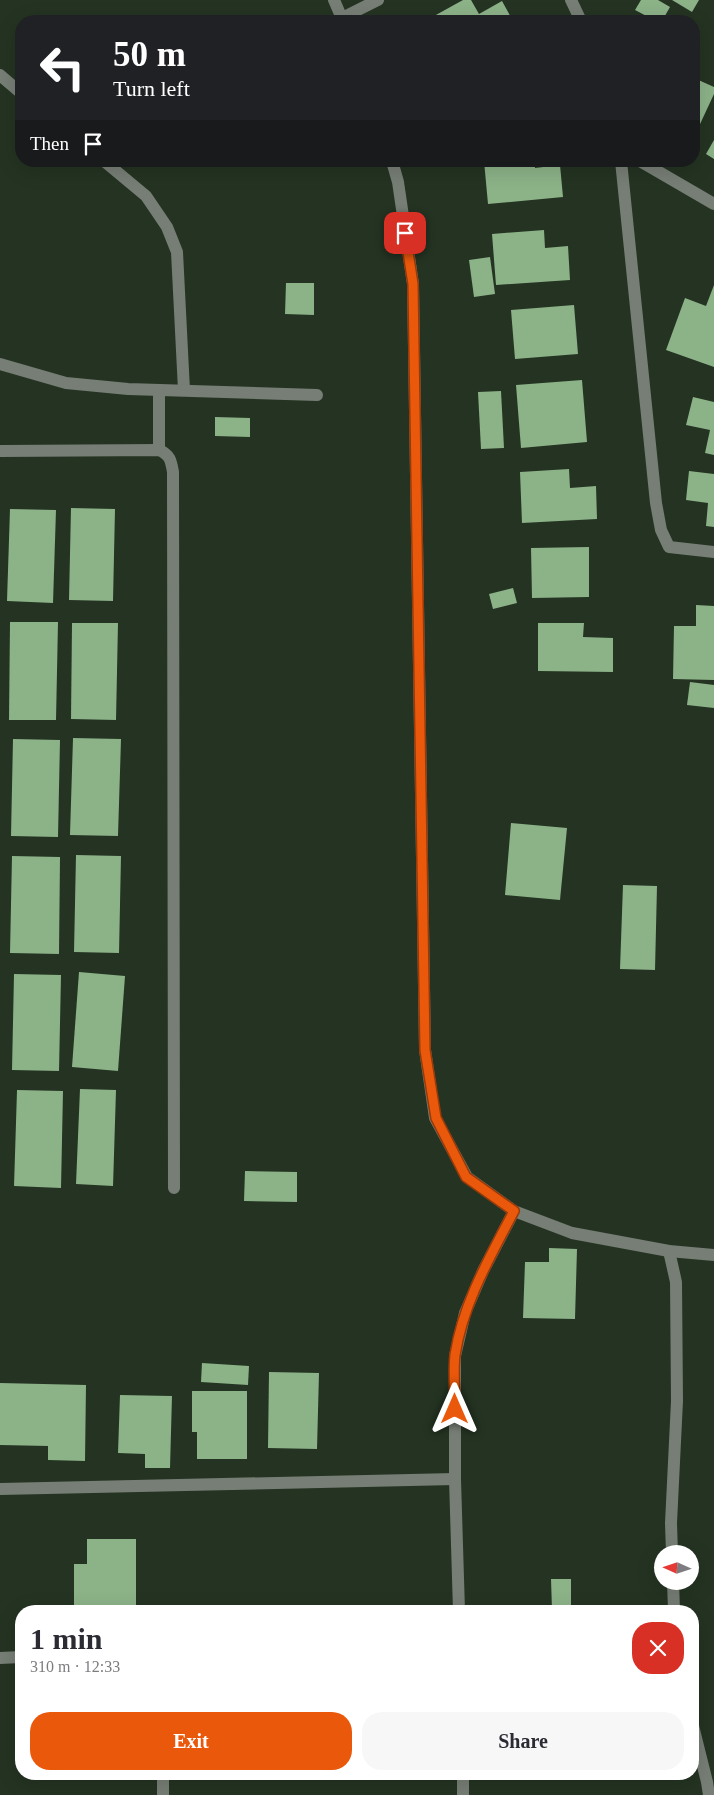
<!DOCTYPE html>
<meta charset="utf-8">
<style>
:root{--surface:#fff;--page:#f7f7f7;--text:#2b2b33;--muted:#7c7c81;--accent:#ea580c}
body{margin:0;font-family:Georgia,serif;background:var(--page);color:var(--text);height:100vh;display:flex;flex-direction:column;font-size:19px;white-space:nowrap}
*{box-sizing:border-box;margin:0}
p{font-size:16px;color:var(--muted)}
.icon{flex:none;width:28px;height:28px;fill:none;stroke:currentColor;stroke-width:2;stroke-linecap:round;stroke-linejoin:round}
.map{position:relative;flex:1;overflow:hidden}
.drawer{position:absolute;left:15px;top:1605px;width:684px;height:175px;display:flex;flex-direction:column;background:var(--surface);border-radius:20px;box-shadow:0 5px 20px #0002}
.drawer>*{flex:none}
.hud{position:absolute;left:15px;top:15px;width:685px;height:152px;border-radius:20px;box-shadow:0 5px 20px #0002;background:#202124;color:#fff;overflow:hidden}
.needle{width:32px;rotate:273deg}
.controls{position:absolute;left:654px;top:1545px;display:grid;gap:10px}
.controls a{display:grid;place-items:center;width:45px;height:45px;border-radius:50%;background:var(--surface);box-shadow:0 5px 20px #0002;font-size:25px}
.pin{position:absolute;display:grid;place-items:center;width:42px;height:42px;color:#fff;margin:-21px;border-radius:10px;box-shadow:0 2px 8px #0006}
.me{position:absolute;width:55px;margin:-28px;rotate:0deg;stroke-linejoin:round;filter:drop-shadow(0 0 4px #0008)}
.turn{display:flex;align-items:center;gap:18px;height:105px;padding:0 15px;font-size:22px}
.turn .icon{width:65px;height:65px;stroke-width:2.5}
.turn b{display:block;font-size:35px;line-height:42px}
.then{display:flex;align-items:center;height:48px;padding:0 15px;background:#0003;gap:10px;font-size:19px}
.round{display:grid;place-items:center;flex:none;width:52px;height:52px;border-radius:20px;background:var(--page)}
.summary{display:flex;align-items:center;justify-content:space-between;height:85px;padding:0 15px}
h1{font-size:30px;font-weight:800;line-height:38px}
.primary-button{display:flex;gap:10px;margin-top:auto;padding:10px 15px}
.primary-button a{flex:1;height:58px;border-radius:20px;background:var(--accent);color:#fff;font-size:20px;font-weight:800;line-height:58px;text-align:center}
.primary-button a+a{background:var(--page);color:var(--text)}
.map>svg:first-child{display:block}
.building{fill:#8cb288}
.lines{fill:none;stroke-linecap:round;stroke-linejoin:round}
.minor{stroke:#777e75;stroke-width:12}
.route-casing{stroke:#983908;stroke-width:12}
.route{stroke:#ea580c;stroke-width:9}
</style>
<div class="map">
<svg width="714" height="1795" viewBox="0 0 714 1795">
<rect width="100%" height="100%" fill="#243322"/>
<!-- building -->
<g class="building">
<path d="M463 0H471L479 14 502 1 513 21H425Z"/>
<path d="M641 0H658L670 7 662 21H656L635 10Z"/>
<path d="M672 0H699L692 12Z"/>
<path d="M694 78 714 87V94L694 137Z"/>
<path d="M714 140V159L706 154Z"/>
<path d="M484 161H535V168L560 165 563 197 488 204Z"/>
<path d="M544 230 545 248 568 246 570 280 496 285 492 234Z"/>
<path d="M490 257 495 294 474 297 469 260Z"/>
<path d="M286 283H314V315L285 314Z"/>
<path d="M714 285V367L666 350 685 298 706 306Z"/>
<path d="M574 305 578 354 515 359 511 310Z"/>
<path d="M582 380 587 442 521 448 516 385Z"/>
<path d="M501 391 504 448 481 449 478 392Z"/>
<path d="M693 397 714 402V455L705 453 710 430 686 425Z"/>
<path d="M215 417 250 418V437L215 436Z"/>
<path d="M569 469 570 488 596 486 597 519 522 523 520 472Z"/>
<path d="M689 471 714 474V527L706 526 708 503 686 500Z"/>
<path d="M71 508 115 509 113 601 69 600Z"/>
<path d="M10 509 56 510 53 603 7 601Z"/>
<path d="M589 547V597L532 598 531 548Z"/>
<path d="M513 588 517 603 493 609 489 594Z"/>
<path d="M696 605 714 606V680L673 679 674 626H696Z"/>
<path d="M10 622H58L56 720H9Z"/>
<path d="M72 623H118L116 720 71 719Z"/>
<path d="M538 623H584L583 637 613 638V672L538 671Z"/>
<path d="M690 682 714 685V708L687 705Z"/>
<path d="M73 738 121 739 118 836 70 835Z"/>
<path d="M13 739 60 740 58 837 11 836Z"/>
<path d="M511 823 567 828 560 900 505 895Z"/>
<path d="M76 855 121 856 119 953 74 952Z"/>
<path d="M12 856 60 857 59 954 10 953Z"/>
<path d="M623 885 657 886 655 970 620 969Z"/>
<path d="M79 972 125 976 118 1071 72 1067Z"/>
<path d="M14 974 61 975 59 1071 12 1070Z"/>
<path d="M80 1089 116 1090 113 1186 76 1184Z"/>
<path d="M17 1090 63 1091 61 1188 14 1186Z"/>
<path d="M245 1171 297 1172V1202L244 1201Z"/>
<path d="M549 1248 577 1249 575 1319 523 1318 525 1262H549Z"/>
<path d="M202 1363 249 1366 248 1385 201 1382Z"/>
<path d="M269 1372 319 1373 317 1449 268 1448Z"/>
<path d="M0 1383 86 1385 85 1461 48 1460V1446L0 1445Z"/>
<path d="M192 1391H247V1459H197V1432H192Z"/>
<path d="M120 1395 172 1396 170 1468H145V1454L118 1453Z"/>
<path d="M87 1539H136V1611H74V1564H87Z"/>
<path d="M551 1579H571V1611H552Z"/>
</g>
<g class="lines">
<!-- minor -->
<g class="minor">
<path d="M334 0 343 21"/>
<path d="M571 0 581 21"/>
<path d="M342 18 378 0"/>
<path d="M0 75 21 93"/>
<path d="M104 161 146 196 167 227 177 252 184 390"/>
<path d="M392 161 398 182 413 284 425 1050 435 1118 467 1177 514 1211 572 1233 669 1251 714 1255"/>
<path d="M621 161 656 503 661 530 669 547 714 552"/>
<path d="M640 161 714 204"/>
<path d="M0 364 66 383 128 389 317 395"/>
<path d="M159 450V390"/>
<path d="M0 451 159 450C170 455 171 460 173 472L174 1188"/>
<path d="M669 1251 676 1282 677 1401 671 1523 672 1554"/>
<path d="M0 1489 455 1479"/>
<path d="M673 1581 674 1611"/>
<path d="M459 1611 455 1479V1356L465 1313 483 1271 514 1211"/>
<path d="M0 1658 21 1657"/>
<path d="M692 1722 707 1782 709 1795"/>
<path d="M163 1774V1795"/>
<path d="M463 1774V1795"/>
</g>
</g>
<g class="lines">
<!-- route casing -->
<g class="route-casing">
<path id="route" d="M405 233 413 284 425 1050 436 1118 466 1177 514 1211C490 1257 463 1303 455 1355 453 1372 455 1391 455 1409"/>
</g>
<!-- route -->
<use href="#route" class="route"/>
</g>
</svg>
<div class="controls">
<a><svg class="needle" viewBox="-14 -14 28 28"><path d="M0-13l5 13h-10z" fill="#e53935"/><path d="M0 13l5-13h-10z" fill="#7c7c81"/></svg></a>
</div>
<div class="pin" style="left:405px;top:233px;background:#d93025"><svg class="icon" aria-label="arrive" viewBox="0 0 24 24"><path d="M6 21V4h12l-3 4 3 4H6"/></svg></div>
<svg class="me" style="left:455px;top:1409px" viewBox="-20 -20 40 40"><path d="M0-17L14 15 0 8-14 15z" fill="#ea580c" stroke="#fff" stroke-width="4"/></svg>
<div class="hud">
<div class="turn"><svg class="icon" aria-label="left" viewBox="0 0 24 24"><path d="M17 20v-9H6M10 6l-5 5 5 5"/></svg><div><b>50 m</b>Turn left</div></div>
<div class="then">Then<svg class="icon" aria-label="arrive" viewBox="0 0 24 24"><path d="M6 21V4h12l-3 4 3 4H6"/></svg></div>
</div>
<section class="drawer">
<div class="summary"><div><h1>1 min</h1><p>310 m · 12:33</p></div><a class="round" style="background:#d93025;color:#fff"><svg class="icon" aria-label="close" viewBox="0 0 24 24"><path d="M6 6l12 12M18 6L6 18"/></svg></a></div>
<div class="primary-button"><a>Exit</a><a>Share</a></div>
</section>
</div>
